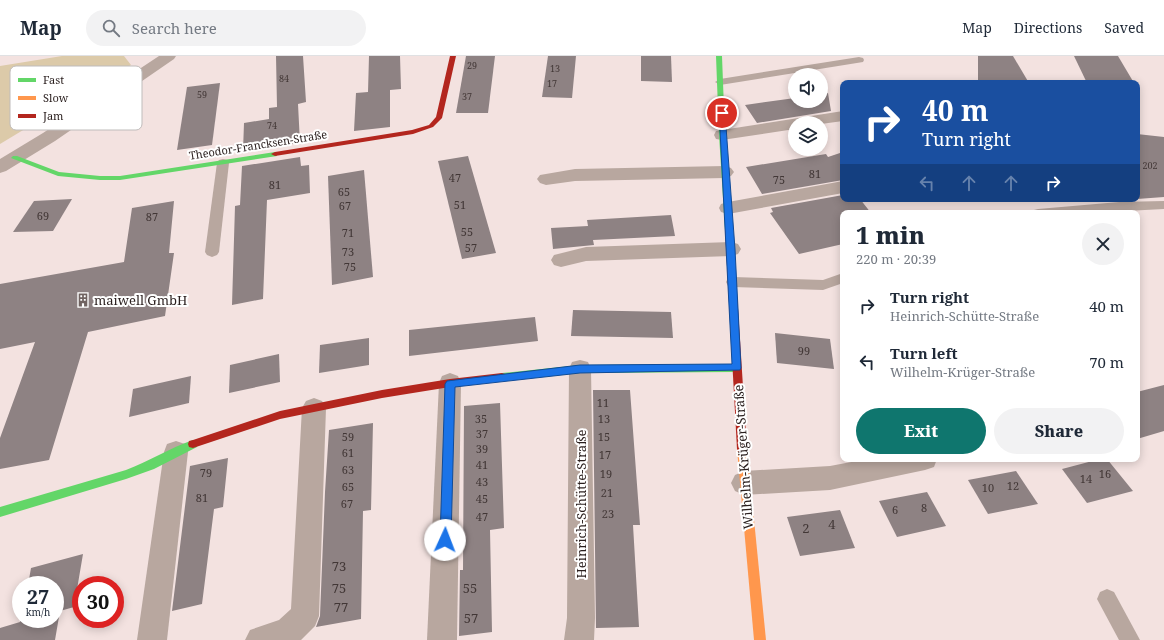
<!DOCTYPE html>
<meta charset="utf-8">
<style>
:root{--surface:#fff;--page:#f2f2f3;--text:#1f2937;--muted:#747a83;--line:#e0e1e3;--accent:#0f766e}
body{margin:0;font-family:"Noto Serif",serif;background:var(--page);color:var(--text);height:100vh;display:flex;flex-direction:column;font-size:15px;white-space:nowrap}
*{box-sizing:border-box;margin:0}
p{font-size:13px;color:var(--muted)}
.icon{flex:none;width:22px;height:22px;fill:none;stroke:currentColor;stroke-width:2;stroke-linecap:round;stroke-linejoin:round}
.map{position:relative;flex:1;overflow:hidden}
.panel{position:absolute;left:840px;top:154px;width:300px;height:252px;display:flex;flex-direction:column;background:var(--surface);border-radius:8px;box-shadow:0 2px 10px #0003}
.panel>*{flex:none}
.guide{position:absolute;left:840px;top:24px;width:300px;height:122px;border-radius:8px;box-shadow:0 2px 10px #0003;background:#1a4fa0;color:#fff;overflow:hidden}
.tools{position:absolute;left:788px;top:12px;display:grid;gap:8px}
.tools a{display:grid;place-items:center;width:40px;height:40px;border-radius:50%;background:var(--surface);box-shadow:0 2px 10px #0003;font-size:20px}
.speed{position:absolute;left:12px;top:520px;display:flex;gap:8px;font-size:20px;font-weight:700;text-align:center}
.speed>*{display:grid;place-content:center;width:52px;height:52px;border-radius:50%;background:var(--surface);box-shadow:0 2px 10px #0003;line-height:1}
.speed small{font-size:10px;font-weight:400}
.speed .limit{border:6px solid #d22;background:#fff;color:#111}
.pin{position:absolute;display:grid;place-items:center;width:34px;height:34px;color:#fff;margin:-17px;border:2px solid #fff;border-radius:50%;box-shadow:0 1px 4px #0007}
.me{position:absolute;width:44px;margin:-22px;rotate:2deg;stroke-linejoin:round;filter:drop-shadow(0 0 3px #0008)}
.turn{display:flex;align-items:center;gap:14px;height:84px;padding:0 16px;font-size:18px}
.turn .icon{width:52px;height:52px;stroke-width:2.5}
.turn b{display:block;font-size:28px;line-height:34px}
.lanes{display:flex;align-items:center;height:38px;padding:0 16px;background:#0003;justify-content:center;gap:20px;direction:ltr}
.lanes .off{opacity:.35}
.round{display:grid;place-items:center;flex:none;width:42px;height:42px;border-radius:21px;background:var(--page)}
.overview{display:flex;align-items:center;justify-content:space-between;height:68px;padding:0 16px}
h1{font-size:24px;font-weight:800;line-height:30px}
.button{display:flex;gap:8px;margin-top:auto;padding:8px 16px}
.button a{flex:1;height:46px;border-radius:24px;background:var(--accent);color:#fff;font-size:16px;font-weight:800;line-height:46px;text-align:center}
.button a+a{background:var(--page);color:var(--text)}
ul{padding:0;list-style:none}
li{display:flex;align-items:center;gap:12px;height:56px;padding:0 16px}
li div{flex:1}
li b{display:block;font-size:15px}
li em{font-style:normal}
header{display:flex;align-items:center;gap:24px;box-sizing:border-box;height:56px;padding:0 20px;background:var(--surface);border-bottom:1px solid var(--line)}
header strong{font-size:19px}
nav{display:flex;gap:22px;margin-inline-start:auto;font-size:14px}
.search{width:280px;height:36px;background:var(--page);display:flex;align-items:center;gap:10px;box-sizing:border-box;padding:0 14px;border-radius:22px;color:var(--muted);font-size:15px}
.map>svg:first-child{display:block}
.green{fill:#dccaa9}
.building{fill:#8e8283}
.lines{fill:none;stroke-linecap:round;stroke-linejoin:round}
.lane{fill:#b8a79f;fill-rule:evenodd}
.street{fill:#b8a79f;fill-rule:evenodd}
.fast{fill:#63d668;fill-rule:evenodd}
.slow{fill:#ff974d;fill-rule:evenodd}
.jam{fill:#b3261e;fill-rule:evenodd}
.route{fill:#1a73e8;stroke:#114b97}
.labels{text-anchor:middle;stroke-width:4;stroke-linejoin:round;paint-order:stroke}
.far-number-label{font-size:9px;fill:#423736}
.far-street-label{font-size:11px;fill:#291e1d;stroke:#fff}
.number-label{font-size:11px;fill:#423736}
.poi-label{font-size:13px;fill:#291e1d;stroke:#fff;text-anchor:start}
.street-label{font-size:13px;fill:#291e1d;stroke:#fff}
.near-number-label{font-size:13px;fill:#423736}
.key{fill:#fff;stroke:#bfbcbb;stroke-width:1}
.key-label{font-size:11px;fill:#291e1d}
</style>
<header>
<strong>Map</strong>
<div class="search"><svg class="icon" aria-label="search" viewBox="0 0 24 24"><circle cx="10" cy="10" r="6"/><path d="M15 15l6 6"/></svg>Search here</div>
<nav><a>Map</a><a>Directions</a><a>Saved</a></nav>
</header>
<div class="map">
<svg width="1164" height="584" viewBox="0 0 1164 584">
<rect width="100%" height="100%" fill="#f3e2e0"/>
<!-- green -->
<path class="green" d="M62 0H124L131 9 0 88V10Z"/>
<!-- building -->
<g class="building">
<path d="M276 0H303L306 46 298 48 300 87 243 95 244 67 269 63V52L277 51Z"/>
<path d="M369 0H400L401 33 390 34V71L354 75 356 37 368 36Z"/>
<path d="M466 0H495L488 57H456Z"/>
<path d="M548 0H576L572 42 542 41Z"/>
<path d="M641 0H671L672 26 641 25Z"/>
<path d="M978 0H1013L1029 27H978Z"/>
<path d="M1074 0H1118L1134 27H1087Z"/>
<path d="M220 27 212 89 177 94 187 31Z"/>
<path d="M828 37 831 55 757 67 745 49 795 42V45H821V38Z"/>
<path d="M1137 78 1164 81V141L1137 143Z"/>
<path d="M843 96V124L762 138 746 111 826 98 828 101Z"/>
<path d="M468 100 496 197 462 203 438 105Z"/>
<path d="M300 101 301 110 309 109 310 137 267 144 263 243 232 249 235 150 240 149 242 110Z"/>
<path d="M364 114 373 221 332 229 328 120Z"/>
<path d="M843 139V143H860L871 157H843V188L799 198 770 157 773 156 771 152Z"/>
<path d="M72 143 53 175 13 176 34 145Z"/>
<path d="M174 145 169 197H174L165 260 88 276 49 404 0 413V382L35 286 0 293V228L124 206 132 152Z"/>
<path d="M671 159 675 180 593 184 594 189 553 193 551 172 588 170 587 164Z"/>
<path d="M573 254 671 256 673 282 571 280Z"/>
<path d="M535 261 538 285 409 300V274Z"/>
<path d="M775 277 830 283 834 313 777 307Z"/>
<path d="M369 282V309L319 317 320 289Z"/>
<path d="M279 298 280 326 229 337 230 309Z"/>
<path d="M191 320 189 347 129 361 133 333Z"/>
<path d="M1164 329V375L1137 383V336Z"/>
<path d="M593 334H630L640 469H633L639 571 596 572Z"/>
<path d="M500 347 504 472 490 474 492 576 459 580 460 514H463L464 350Z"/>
<path d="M373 367 371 454 363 455 361 563 316 571 320 560 325 436 329 374Z"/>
<path d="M228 402 223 451 214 453 202 548 172 555 190 410Z"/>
<path d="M1100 403H1107L1133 435 1087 447 1062 413Z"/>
<path d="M1016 415 1038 448 988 458 968 424Z"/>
<path d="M927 436 946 470 897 481 879 445Z"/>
<path d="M840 454 855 492 800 500 787 461Z"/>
<path d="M83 498 74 551 60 555 55 584H0V572L20 566 21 562 55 563V529H28L31 512Z"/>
</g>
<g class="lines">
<!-- lane -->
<g class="lane">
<path d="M859 1 863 2 864 4 863 6 720 29 715 26 720 23Z"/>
<path d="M223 103 227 104 229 107 219 196 217 199 212 201 207 199 205 196 217 107 219 104Z"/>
<path d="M1164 145V153L1088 157H1032L1034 154 1038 153 1119 146Z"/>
<path d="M843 217V227L823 234 733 231 728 230 726 226 728 222 733 221 823 224Z"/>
<path d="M1107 533 1114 536 1140 584H1119L1097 543 1100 536Z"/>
</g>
<!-- street -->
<g class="street">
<path d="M159 0H176L174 3 55 85 6 115 0 117V103L43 77Z"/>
<path d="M843 55V65L821 68V67H795V73L722 84 716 83 714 79 716 75 722 74Z"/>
<path d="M725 110 731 112 734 116 731 120 725 122 575 125 546 129 540 127 537 123 540 119 575 113Z"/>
<path d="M843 125V137L728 158 721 156 719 152 721 148 728 146Z"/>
<path d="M731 186 738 188 741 193 738 198 731 200 586 205 561 211 554 209 551 204 554 199 586 191Z"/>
<path d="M580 304 588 306 591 313 595 562 594 584H564L567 562 569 313 572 306Z"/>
<path d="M450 317 458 320 461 327 457 584H427L439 327 442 320Z"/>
<path d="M314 342 322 345 326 352 319 560 315 570 301 584H245L250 574 279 564 291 553 302 352 306 345Z"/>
<path d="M176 385 185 388 188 396 167 584H137L164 396 167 388Z"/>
<path d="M867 403H937L934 411 925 414 830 434 744 439 735 435 731 427 735 419 744 415 830 410Z"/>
</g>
<!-- fast -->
<g class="fast">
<path d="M716 0H722L725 79 733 174 729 177 725 174 719 79Z"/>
<path d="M275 96H277V100L120 124H100L58 120 11 102 13 100H17L59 116 100 120H120Z"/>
<path d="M736 308 739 309 741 312 739 315 736 316 580 317 502 325 499 324 497 321 499 318 502 317 580 309Z"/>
<path d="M193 384 197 385 198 388 197 391 154 413 126 423 0 461V451L126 414C149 405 170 392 193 384Z"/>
</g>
<!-- slow -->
<path class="slow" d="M742 388 746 390 747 393 766 584H754L737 393 738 390Z"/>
<!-- jam -->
<g class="jam">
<path d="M450 0H456L442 62 433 71 413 78 275 100 271 98 275 96 412 74 429 69 436 61Z"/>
<path d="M729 171 733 174 747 393 746 396 742 398 738 396 737 393 725 174Z"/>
<path d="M502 317 505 318 507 321 505 324 502 325 450 331 382 342 280 363 193 392 189 391 188 388 189 385 193 384 280 355 382 334 450 323Z"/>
</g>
</g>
<!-- route -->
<path class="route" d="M719 55 725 57 735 193 741 312 740 314 580 317 455 331 451 484 449 488 445 490 441 488 440 484 445 328 447 325 580 309 732 308Z"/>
<!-- icons -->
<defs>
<g id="building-bare" transform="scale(1.08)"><path d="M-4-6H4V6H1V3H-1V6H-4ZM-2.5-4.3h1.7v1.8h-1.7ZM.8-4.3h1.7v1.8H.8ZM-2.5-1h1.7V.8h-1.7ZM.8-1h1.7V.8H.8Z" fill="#706361" stroke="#fff" stroke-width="2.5" paint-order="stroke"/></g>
</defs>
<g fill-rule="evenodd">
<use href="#building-bare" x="83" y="244"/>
</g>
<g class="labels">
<!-- far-number labels -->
<g class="far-number-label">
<text x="472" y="13">29</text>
<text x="555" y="16">13</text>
<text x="284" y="26">84</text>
<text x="552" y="31">17</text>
<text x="202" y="42">59</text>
<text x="467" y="44">37</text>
<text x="272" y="73">74</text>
<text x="1150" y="113">202</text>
</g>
<!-- far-street labels -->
<g class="far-street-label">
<text transform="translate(258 89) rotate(-9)" y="4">Theodor-Francksen-Straße</text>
</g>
<!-- number labels -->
<g class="number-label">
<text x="815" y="122">81</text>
<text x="455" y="126">47</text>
<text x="779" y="128">75</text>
<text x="275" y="133">81</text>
<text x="344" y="140">65</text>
<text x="460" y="153">51</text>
<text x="345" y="154">67</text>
<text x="43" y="164">69</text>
<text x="152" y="165">87</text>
<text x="467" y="180">55</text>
<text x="348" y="181">71</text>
<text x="471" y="196">57</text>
<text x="348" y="200">73</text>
<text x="350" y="215">75</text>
<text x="804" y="299">99</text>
<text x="603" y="351">11</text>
<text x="481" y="367">35</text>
<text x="604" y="367">13</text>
<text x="482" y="382">37</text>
<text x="348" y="385">59</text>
<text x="604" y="385">15</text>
<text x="482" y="397">39</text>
<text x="348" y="401">61</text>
<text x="605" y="403">17</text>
<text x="482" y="413">41</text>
<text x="348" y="418">63</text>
<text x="206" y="421">79</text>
<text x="606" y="422">19</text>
<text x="1105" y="422">16</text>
<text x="1086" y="427">14</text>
<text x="482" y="430">43</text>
<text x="1013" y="434">12</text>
<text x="348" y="435">65</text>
<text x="988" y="436">10</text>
<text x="607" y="441">21</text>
<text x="202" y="446">81</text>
<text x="482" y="447">45</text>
<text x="347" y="452">67</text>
<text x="924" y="456">8</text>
<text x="895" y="458">6</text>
<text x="608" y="462">23</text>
<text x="482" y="465">47</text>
</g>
<!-- poi labels -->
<g class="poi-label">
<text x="94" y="249">maiwell GmbH</text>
</g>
<!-- street labels -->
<g class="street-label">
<text transform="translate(743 401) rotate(-94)" y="5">Wilhelm-Krüger-Straße</text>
<text transform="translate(581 448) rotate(-90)" y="5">Heinrich-Schütte-Straße</text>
</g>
<!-- near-number labels -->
<g class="near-number-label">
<text x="832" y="473">4</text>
<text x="806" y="477">2</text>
<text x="339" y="515">73</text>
<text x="339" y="537">75</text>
<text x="470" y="537">55</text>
<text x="341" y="556">77</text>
<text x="471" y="567">57</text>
</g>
</g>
<!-- legend -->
<rect x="10" y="10" width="132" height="64" rx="6" class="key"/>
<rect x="18" y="22" width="18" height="4" fill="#63d668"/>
<rect x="18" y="40" width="18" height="4" fill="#ff974d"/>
<rect x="18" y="58" width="18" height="4" fill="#b3261e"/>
<g class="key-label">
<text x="43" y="28">Fast</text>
<text x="43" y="46">Slow</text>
<text x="43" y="64">Jam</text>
</g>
</svg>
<div class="tools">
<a><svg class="icon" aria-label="sound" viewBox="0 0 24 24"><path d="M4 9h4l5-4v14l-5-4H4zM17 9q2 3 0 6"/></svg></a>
<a><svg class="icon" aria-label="layers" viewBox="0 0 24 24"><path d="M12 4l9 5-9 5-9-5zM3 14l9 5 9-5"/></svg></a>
</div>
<div class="speed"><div>27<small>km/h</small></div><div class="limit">30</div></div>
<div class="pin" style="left:722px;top:57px;background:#d93025"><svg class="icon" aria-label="arrive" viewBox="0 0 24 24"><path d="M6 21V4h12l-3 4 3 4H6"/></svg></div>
<svg class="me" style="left:445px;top:484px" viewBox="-20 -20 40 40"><circle r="19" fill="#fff"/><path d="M0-13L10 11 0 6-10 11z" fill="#1a73e8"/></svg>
<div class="guide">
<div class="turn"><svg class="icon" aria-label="right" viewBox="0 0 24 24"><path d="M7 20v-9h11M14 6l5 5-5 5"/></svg><div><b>40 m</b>Turn right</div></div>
<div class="lanes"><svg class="icon off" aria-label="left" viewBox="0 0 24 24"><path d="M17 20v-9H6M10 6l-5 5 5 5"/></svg><svg class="icon off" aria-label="ahead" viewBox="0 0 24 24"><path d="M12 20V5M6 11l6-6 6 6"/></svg><svg class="icon off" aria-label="ahead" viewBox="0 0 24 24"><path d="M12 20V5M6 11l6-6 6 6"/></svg><svg class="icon" aria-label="right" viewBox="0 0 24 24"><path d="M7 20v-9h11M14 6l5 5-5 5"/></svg></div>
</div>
<section class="panel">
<div class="overview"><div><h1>1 min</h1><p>220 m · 20:39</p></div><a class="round"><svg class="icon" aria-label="close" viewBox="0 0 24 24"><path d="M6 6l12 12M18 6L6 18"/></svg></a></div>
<ul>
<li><svg class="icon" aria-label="right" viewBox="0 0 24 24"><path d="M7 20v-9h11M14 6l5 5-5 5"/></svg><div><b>Turn right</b><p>Heinrich-Schütte-Straße</p></div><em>40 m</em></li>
<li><svg class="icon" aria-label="left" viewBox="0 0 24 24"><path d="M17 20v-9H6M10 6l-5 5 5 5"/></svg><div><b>Turn left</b><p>Wilhelm-Krüger-Straße</p></div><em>70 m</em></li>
</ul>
<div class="button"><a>Exit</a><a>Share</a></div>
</section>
</div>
